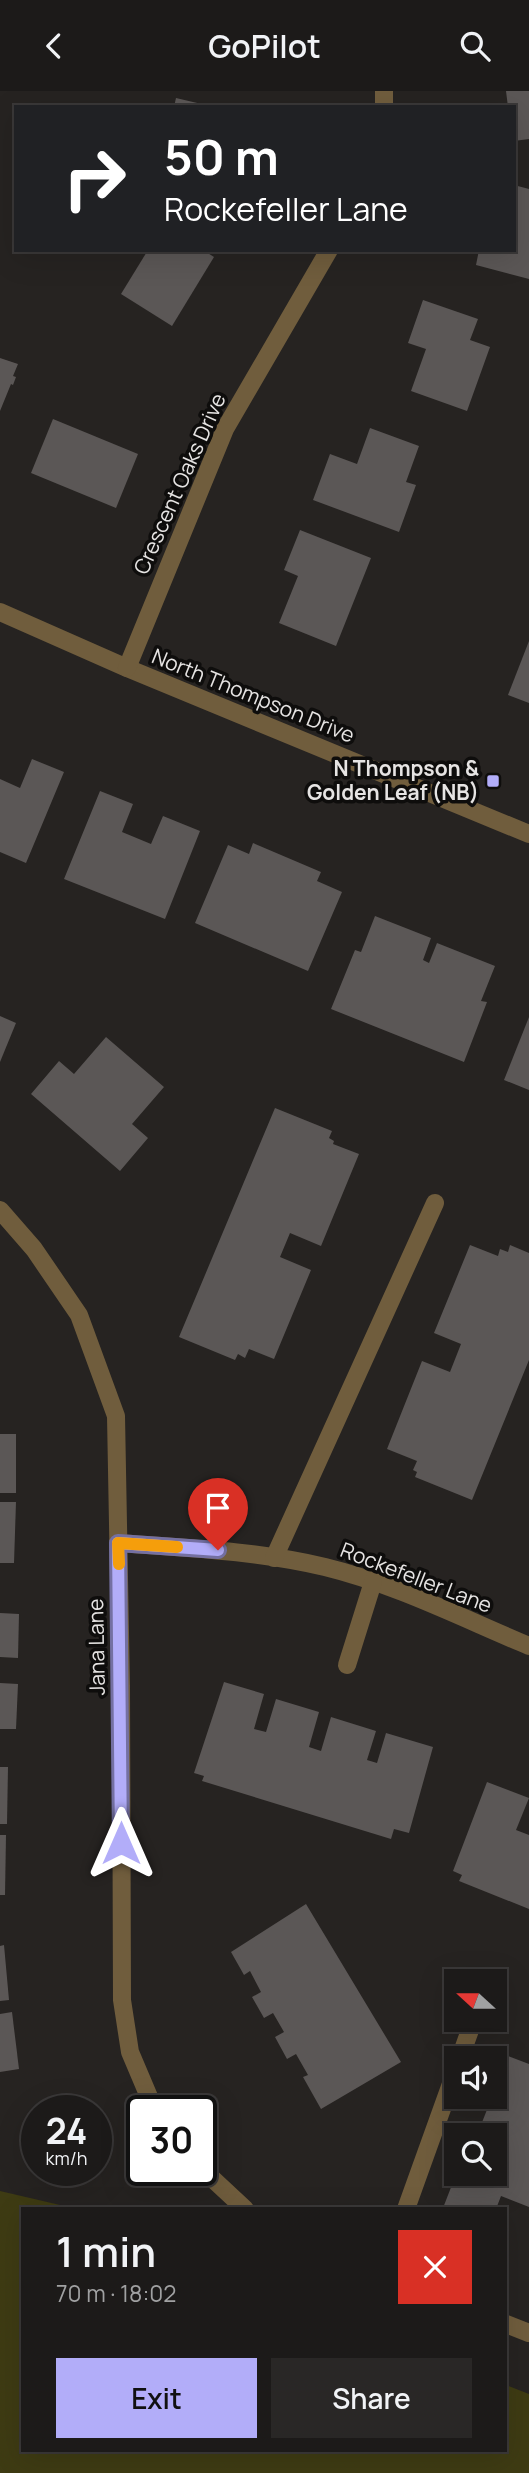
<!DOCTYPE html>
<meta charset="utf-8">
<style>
:root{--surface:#1c1a19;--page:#292726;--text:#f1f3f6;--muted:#a0a1a2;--line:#3a3838;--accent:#b2adf9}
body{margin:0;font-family:Manrope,sans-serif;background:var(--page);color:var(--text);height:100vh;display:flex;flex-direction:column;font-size:26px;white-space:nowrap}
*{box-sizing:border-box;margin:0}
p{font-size:23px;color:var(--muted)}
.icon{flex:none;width:38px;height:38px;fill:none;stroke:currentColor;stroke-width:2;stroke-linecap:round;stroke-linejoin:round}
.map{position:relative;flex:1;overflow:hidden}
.side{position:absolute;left:21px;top:2116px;width:486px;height:245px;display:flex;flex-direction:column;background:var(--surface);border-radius:0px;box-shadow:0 7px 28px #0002,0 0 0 2px var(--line)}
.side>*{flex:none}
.banner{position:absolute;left:14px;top:14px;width:502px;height:147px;border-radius:0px;box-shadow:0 7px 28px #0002,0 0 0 2px var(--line);background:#202124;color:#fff;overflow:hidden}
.needle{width:46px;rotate:291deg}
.fabs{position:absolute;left:444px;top:1878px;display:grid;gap:14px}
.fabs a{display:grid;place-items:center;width:63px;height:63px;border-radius:0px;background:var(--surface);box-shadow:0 7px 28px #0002,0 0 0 2px var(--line);font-size:35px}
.speed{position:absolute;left:21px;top:2004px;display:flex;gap:14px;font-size:35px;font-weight:700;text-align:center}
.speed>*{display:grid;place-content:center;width:91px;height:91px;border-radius:50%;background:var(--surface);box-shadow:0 7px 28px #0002,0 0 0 2px var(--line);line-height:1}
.speed small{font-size:18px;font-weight:400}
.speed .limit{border:4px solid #111;border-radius:10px;background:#fff;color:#111}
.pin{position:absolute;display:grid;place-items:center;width:60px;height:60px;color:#fff;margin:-72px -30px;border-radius:50% 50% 50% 0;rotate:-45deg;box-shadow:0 0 7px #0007}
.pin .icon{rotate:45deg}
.me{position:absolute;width:77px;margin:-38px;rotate:0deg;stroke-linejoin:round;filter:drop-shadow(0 0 5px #0008)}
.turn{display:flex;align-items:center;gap:24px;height:147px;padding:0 35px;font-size:32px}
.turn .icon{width:91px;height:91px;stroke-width:2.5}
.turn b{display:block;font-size:49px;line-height:60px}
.round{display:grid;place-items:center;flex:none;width:74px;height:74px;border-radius:0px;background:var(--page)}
.summary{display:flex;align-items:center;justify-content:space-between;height:119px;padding:0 35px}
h1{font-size:42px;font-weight:600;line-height:52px}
.cta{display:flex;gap:14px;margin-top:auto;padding:14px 35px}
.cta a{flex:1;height:80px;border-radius:0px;background:var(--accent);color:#111;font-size:28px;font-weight:600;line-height:80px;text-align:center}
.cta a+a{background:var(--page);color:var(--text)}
header{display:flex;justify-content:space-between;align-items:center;height:91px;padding:0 35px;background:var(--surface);font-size:32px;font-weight:600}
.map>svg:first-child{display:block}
.green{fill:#3e3b13}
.building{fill:#5b5756}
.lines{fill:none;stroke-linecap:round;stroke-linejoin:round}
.minor{stroke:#705d3d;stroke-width:18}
.route-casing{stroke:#7470a2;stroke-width:18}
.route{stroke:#b2adf9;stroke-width:12}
.slow{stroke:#f59e0b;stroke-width:12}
.poi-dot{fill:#b2adf9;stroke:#0e0d0c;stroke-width:2.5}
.labels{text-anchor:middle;stroke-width:7;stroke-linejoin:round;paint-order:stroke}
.street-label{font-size:21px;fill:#e6e4e3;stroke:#0e0d0c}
.poi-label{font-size:21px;font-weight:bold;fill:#e6e4e3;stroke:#0e0d0c;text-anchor:end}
</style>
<header><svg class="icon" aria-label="back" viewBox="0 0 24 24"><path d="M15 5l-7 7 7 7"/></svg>GoPilot<svg class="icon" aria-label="search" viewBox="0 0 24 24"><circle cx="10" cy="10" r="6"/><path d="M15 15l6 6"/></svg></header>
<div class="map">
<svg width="529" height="2382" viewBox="0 0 529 2382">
<rect width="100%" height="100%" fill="#262321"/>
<!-- green -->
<path class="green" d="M0 2100 73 2117 23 2118V2359H506V2294L529 2303V2382H0Z"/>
<!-- building -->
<g class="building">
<path d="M506 0H529V48L514 50V16H508Z"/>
<path d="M176 7 210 15V16H174Z"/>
<path d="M514 94 529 98V188L476 174 479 159H514Z"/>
<path d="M148 159H203L214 166 172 235 121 203Z"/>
<path d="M423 209 478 228 470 249 490 256 467 320 411 300 426 258 408 252Z"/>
<path d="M0 267 18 273 13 285 16 286 13 294 11 293 0 320Z"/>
<path d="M53 328 138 363 116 417 31 382Z"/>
<path d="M370 337 419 355 406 391 416 394 399 441 313 409 330 363 357 373Z"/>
<path d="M300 439 371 467 336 555 279 532 298 485 284 479Z"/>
<path d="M529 550V612L508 604Z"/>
<path d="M32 668 64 681 26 772 0 761V688L20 697Z"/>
<path d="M100 700 133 713 122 741 151 753 163 725 200 740 165 828 64 788Z"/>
<path d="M253 752 321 781 317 790 342 801 308 880 195 832 228 754 249 763Z"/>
<path d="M375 825 431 847 423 869 429 872 437 852 495 875 481 910 487 911 464 971 331 918 355 859 361 861Z"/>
<path d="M0 925 16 932 0 971Z"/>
<path d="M529 926V999L504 989Z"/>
<path d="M106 946 164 996 132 1033 148 1047 120 1080 31 1003 59 970 74 983Z"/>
<path d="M275 1017 332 1040 329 1047 334 1050 333 1053 359 1063 321 1155 290 1142 280 1166 311 1179 274 1268 249 1258 245 1267 238 1263 235 1269 179 1246Z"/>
<path d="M470 1154 498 1165 500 1158 508 1161 510 1154 529 1162V1269L472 1409 415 1386 417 1381 413 1379 417 1370 387 1358 422 1270 450 1281 461 1253 434 1242Z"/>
<rect x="0" y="1343" width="16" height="59"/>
<path d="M0 1411H16L14 1472H0Z"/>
<path d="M0 1522 19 1523 18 1567 0 1566Z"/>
<path d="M224 1591 264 1603 254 1638 266 1641 276 1608 319 1621 309 1656 321 1660 331 1626 376 1640 367 1669 377 1672 386 1642 433 1656 409 1742 394 1738 391 1748 202 1690 204 1685 194 1682Z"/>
<path d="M0 1592 18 1593 16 1638H0Z"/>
<path d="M0 1676H8L7 1733H0Z"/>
<path d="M487 1691 529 1707 516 1739 529 1744V1818L459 1790 462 1784 453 1780Z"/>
<path d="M0 1744H6L5 1804H0Z"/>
<path d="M306 1813 401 1971 321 2018 303 1986 308 1984 296 1963 287 1968 275 1946 284 1941 273 1922 264 1927 252 1906 261 1901 250 1880 244 1884 231 1861Z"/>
<path d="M4 1854 9 1909 0 1910V1855Z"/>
<path d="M12 1921 19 1978 0 1981V1923Z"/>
<path d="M500 1962 529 1973V2116L501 2105 496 2118H446L443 2117 455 2086 461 2088 463 2082H495V2044H477L492 2006H495V1974Z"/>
</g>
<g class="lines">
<!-- minor -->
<g class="minor">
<path d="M384 16V0"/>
<path d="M0 521 127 577 529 743"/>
<path d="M127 577 225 338 329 159"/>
<path d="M0 1119 34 1158 79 1224 116 1325 121 1595 122 1909 130 1961 155 2020"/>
<path d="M118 1452C187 1457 258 1460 325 1476 395 1493 462 1527 529 1555"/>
<path d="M274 1467 435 1112"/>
<path d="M347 1574 373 1491"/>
<path d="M460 1967 474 1928"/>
<path d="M201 2077 245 2118"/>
<path d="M406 2118 457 1976"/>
<path d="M506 2233 529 2242"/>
</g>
</g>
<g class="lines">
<!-- route casing -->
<g class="route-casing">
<path id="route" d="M121 1752 118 1452 218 1459"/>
</g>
<!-- route -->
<use href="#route" class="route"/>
<!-- slow -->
<path class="slow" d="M119 1473 118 1452 177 1456"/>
</g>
<!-- markers -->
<rect class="poi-dot" x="486" y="683" width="14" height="14" rx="3.5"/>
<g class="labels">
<!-- street labels -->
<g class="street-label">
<text transform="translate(180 393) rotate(-66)" y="7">Crescent Oaks Drive</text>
<text transform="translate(253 605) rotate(22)" y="7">North Thompson Drive</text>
<text transform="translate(416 1487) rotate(21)" y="7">Rockefeller Lane</text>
<text transform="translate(97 1556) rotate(-91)" y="7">Jana Lane</text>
</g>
<!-- poi labels -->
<g class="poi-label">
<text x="479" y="685">N Thompson &amp;<tspan x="479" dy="24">Golden Leaf (NB)</tspan></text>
</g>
</g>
</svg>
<div class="fabs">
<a><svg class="needle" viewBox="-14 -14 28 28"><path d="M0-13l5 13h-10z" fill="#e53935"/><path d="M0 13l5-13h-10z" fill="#a0a1a2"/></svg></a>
<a><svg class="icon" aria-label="sound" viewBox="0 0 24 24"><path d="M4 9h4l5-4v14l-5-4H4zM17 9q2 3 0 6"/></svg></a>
<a><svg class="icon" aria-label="search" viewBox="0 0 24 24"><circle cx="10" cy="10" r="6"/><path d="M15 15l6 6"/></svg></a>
</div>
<div class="speed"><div>24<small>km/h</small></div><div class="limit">30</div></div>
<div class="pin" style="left:218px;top:1459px;background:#d93025"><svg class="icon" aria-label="arrive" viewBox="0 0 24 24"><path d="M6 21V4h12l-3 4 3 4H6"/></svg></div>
<svg class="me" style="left:121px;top:1752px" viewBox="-20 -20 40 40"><path d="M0-17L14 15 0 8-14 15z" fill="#b2adf9" stroke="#fff" stroke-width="4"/></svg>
<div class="banner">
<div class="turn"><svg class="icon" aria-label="right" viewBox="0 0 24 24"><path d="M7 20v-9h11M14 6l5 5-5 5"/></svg><div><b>50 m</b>Rockefeller Lane</div></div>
</div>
<section class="side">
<div class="summary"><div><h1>1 min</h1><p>70 m · 18:02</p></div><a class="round" style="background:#d93025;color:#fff"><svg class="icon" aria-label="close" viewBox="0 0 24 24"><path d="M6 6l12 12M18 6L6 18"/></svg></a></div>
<div class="cta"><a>Exit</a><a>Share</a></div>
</section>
</div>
